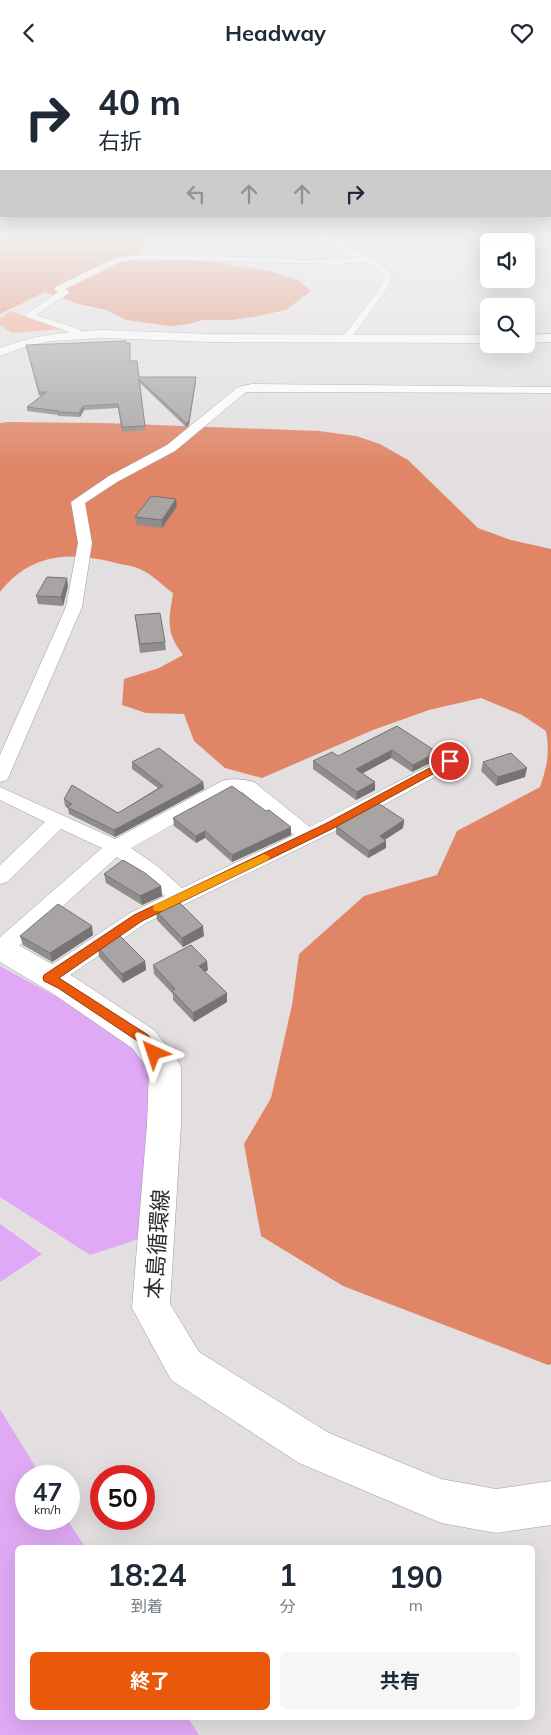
<!DOCTYPE html>
<html lang="ja">
<meta charset="utf-8">
<style>
:root{--surface:#fff;--page:#f6f6f7;--text:#1f2937;--muted:#747a83;--accent:#ea580c}
body{margin:0;font-family:Mulish,"Noto Sans JP",sans-serif;background:var(--page);color:var(--text);height:100vh;display:flex;flex-direction:column;font-size:19px;white-space:nowrap}
*{box-sizing:border-box;margin:0}
p{font-size:16px;color:var(--muted)}
.icon{flex:none;width:28px;height:28px;fill:none;stroke:currentColor;stroke-width:2;stroke-linecap:round;stroke-linejoin:round}
.map{position:relative;flex:1;overflow:hidden}
.details{position:absolute;left:15px;top:1480px;width:520px;height:175px;display:flex;flex-direction:column;background:var(--surface);border-radius:8px;box-shadow:0 5px 20px #0002}
.details>*{flex:none}
.top-card{position:absolute;left:0px;top:0px;width:551px;height:152px;box-shadow:0 5px 20px #0002;background:#fff;color:var(--text);overflow:hidden}
.controls{position:absolute;left:480px;top:168px;display:grid;gap:10px}
.controls a{display:grid;place-items:center;width:55px;height:55px;border-radius:8px;background:var(--surface);box-shadow:0 5px 20px #0002;font-size:25px}
.speed{position:absolute;left:15px;top:1400px;display:flex;gap:10px;font-size:25px;font-weight:700;text-align:center}
.speed>*{display:grid;place-content:center;width:65px;height:65px;border-radius:50%;background:var(--surface);box-shadow:0 5px 20px #0002;line-height:1}
.speed small{font-size:12px;font-weight:400}
.speed .limit{border:8px solid #d22;background:#fff;color:#111}
.pin{position:absolute;display:grid;place-items:center;width:42px;height:42px;color:#fff;margin:-21px;border:2px solid #fff;border-radius:50%;box-shadow:0 1px 5px #0007}
.me{position:absolute;width:55px;margin:-28px;rotate:318deg;stroke-linejoin:round;filter:drop-shadow(0 0 4px #0008)}
.turn{display:flex;align-items:center;gap:18px;height:105px;padding:0 15px;font-size:22px}
.turn .icon{width:65px;height:65px;stroke-width:2.5}
.turn b{display:block;font-size:35px;line-height:42px}
.lanes{display:flex;align-items:center;height:48px;padding:0 15px;background:#0003;justify-content:center;gap:25px;direction:ltr}
.lanes .off{opacity:.35}
.eta{display:flex;justify-content:space-evenly;align-items:center;height:85px;text-align:center}
.eta b{font-size:30px;font-weight:700;line-height:35px}
.primary-button{display:flex;gap:10px;margin-top:auto;padding:10px 15px}
.primary-button a{flex:1;height:58px;border-radius:8px;background:var(--accent);color:#fff;font-size:20px;font-weight:700;line-height:58px;text-align:center}
.primary-button a+a{background:var(--page);color:var(--text)}
header{display:flex;justify-content:space-between;align-items:center;height:65px;padding:0 15px;background:var(--surface);font-size:22px;font-weight:700}
.map>svg:first-child{display:block}
.green{fill:#f4a285}
.forest{fill:#e08666}
.water{fill:#e0a9f5}
.lines{fill:none;stroke-linecap:round;stroke-linejoin:round}
.minor-casing{stroke:#9e9a9b;stroke-width:1}
.secondary-casing{stroke:#9e9a9b;stroke-width:1}
.minor{fill:#fff;fill-rule:evenodd}
.secondary{fill:#fff;fill-rule:evenodd}
.wall{fill:#908d8d}
.shaded-wall{fill:#767373}
.building{fill:#a8a4a4;stroke:#767373}
.route{fill:#ea580c;stroke:#983908}
.slow{fill:#f59e0b}
.labels{text-anchor:middle;stroke-width:4;stroke-linejoin:round;paint-order:stroke}
.near-street-label{font-size:22px;fill:#2e2c2c;stroke:#fff}
</style>
<header><svg class="icon" aria-label="back" viewBox="0 0 24 24"><path d="M15 5l-7 7 7 7"/></svg>Headway<svg class="icon" aria-label="heart" viewBox="0 0 24 24"><path d="M12 20l-8-8c-3-5 5-10 8-4 3-6 11-1 8 4z"/></svg></header>
<div class="map">
<svg width="551" height="1670" viewBox="0 0 551 1670">
<rect width="100%" height="100%" fill="#e3dfe0"/>
<!-- green -->
<path class="green" d="M10 246 61 264 12 268 0 260V254Z"/>
<!-- forest -->
<g class="forest">
<path d="M0 169H151L137 195 215 196 241 202 270 206 298 215 311 226 286 245 253 252 230 255H202L189 259 171 261 126 255 106 245 79 239 45 227 0 249Z"/>
<path d="M8 357 104 358 319 366 356 371 380 379 408 395 478 463 511 475 551 484V1299L548 1300 343 1221 261 1171 244 1079 271 1033 292 940 299 889 364 831 437 810 457 766 540 722C547 702 550 687 546 666L522 650 481 633 429 645 373 665 262 713 225 703 194 676 184 649 146 648 122 640 124 614 159 603 183 590C165 567 169 555 173 528 163 521 153 510 142 505 135 501 124 500 116 498 70 486 31 488 0 527V358Z"/>
</g>
<!-- water -->
<g class="water">
<path d="M0 901 158 987 148 1171 90 1190 0 1132Z"/>
<path d="M0 1159 42 1189 0 1217Z"/>
<path d="M0 1344 41 1411H26V1454H67L85 1482H18V1652L188 1653 199 1670H0Z"/>
</g>
<g class="lines">
<!-- minor casing -->
<g class="minor-casing">
<g id="minor">
<path d="M171 169H314L310 171H175Z"/>
<path d="M318 169H326L341 179 377 196 388 205 392 212 387 224 350 275H344L342 273 379 224 384 212C374 192 354 198 336 199L139 194 120 197 65 224 69 227 68 229 36 250 79 264 83 270 81 272H75L72 268 24 251 58 227 54 224 55 222 115 193 139 190 263 192 302 195 357 193 333 181Z"/>
<path d="M252 319 551 322V328L246 327 175 386 117 417 85 438 92 478 82 542 9 711 7 715 0 717V690L66 542 78 478 71 437 109 411 167 380 238 322Z"/>
<path d="M450 690 457 692 459 696 457 700 335 766 146 858 57 919 49 922 41 919 38 913 41 907 130 848 165 831 142 810 117 792 9 890 0 892V872L102 783 61 764 7 817 0 819V800L45 757 0 735V722L115 774 222 716C232 713 244 714 254 717L310 762ZM232 726 242 727 294 770 182 823 156 800 131 783Z"/>
</g>
</g>
<!-- secondary casing -->
<g class="secondary-casing">
<g id="secondary">
<path d="M104 265 211 269 489 270V278L211 277 104 273 50 276 28 281 0 291V283C34 270 68 266 104 265Z"/>
<path d="M551 269V277L526 278V270Z"/>
<path d="M0 872 10 875 74 912 154 965 176 993 181 1002V1059L170 1239 199 1287 329 1368 441 1414 496 1424 551 1416V1460L496 1468 441 1458 299 1398 171 1315 132 1243 147 1059 149 1005 132 983 52 928 0 897Z"/>
</g>
</g>
<!-- minor -->
<use href="#minor" class="minor"/>
<!-- secondary -->
<use href="#secondary" class="secondary"/>
</g>
<!-- wall -->
<g class="wall">
<path d="M26 280 130 296 139 312 196 316 189 360 186 362 140 318 145 365 122 367 118 343 84 345 80 352 58 351V350L27 346V342L41 331H39Z"/>
<path d="M177 441 162 463 136 460 135 452Z"/>
<path d="M68 521 63 541 38 539 36 531Z"/>
<path d="M135 550 165 577 166 585 140 588Z"/>
<path d="M397 661 436 695 412 707 391 693 362 708 375 717V725L356 735 313 704V696L338 691Z"/>
<path d="M132 697 203 717 204 724 115 772 69 749 68 743 65 741 64 734 118 748 158 723 132 704Z"/>
<path d="M483 697 525 712 496 721 481 706Z"/>
<path d="M173 753 291 770 232 797 205 773 196 778 174 761Z"/>
<path d="M404 755 403 763 385 775 386 776V783L368 793 336 769V761Z"/>
<path d="M104 809 161 821 162 831 142 840 106 818Z"/>
<path d="M156 846 204 871 183 882 157 855Z"/>
<path d="M93 870 52 897 23 880 20 871Z"/>
<path d="M98 883 145 896 146 905 123 918 99 892Z"/>
<path d="M153 900 208 905 205 907 227 937 194 957 173 935V929L154 909Z"/>
</g>
<!-- shaded-wall -->
<g class="shaded-wall">
<path d="M196 312V316L189 360 186 362V358Z"/>
<path d="M83 341 84 345 80 352 79 348Z"/>
<path d="M176 434 177 441 162 463V455Z"/>
<path d="M67 513 68 521 63 541 61 532Z"/>
<path d="M392 685 391 693 356 712V704Z"/>
<path d="M437 687 436 695 412 707 413 700Z"/>
<path d="M527 703 525 712 496 721 498 712Z"/>
<path d="M203 717 204 724 115 772 114 765Z"/>
<path d="M375 717V725L356 735 357 727Z"/>
<path d="M404 755 403 763 379 778 380 771Z"/>
<path d="M291 762V770L232 797V790Z"/>
<path d="M205 766V773L196 778V771Z"/>
<path d="M386 776V783L368 793 369 786Z"/>
<path d="M161 821 162 831 142 840 140 831Z"/>
<path d="M92 861 93 870 52 897 50 888Z"/>
<path d="M203 861 204 871 183 882 182 873Z"/>
<path d="M145 896 146 905 123 918 122 909Z"/>
<path d="M207 896 208 905 200 910 199 901Z"/>
<path d="M227 928V937L194 957 193 948Z"/>
</g>
<!-- building -->
<g class="building">
<path d="M126 276V278H130V296H137L139 312H196L189 356 186 358 139 314 145 361 122 362 118 339 83 341 79 348 58 347 59 346 27 342 47 327H39L26 280Z"/>
<path d="M151 431 176 434 162 455 135 452Z"/>
<path d="M47 512 67 513 61 532 36 531Z"/>
<path d="M160 548 165 577 140 579 135 550Z"/>
<path d="M397 661 437 687 413 700 392 685 356 704 375 717 357 727 313 696 332 687 338 691Z"/>
<path d="M159 683 203 717 114 765 67 742 72 739 64 734 72 720 118 748 163 721 132 697Z"/>
<path d="M511 688 527 703 498 712 483 697Z"/>
<path d="M232 721 266 746 269 745 291 762 232 790 205 766 196 771 173 753Z"/>
<path d="M378 738 404 755 380 771 386 776 369 786 336 761Z"/>
<path d="M123 795 145 808 161 821 140 831 104 809Z"/>
<path d="M177 835 203 861 182 873 156 846Z"/>
<path d="M58 839 92 861 50 888 20 871Z"/>
<path d="M118 869 145 896 122 909 98 883Z"/>
<path d="M191 880 207 896 199 901 227 928 193 948 172 926 175 924 153 900Z"/>
</g>
<!-- sky -->
<linearGradient id="sky" x2="0" y2="1"><stop stop-color="#a5b0ed"/><stop offset="0.42" stop-color="#f2f1f1"/><stop offset="1" stop-color="#f2f1f1" stop-opacity="0"/></linearGradient>
<rect width="551" height="402" fill="url(#sky)"/>
<!-- route -->
<path class="route" d="M450 692 453 693V698L332 764 142 856 59 913 148 970 161 988 159 992 154 993 150 992 139 977 58 923 44 916 43 913 44 910 134 850 325 759Z"/>
<!-- slow -->
<path class="slow" d="M264 789 270 792 268 795 162 846H154L153 843 154 840Z"/>
<g class="labels">
<!-- near-street labels -->
<g class="near-street-label">
<text transform="translate(157 1179) rotate(-86)" y="8">本島循環線</text>
</g>
</g>
</svg>
<div class="controls">
<a><svg class="icon" aria-label="sound" viewBox="0 0 24 24"><path d="M4 9h4l5-4v14l-5-4H4zM17 9q2 3 0 6"/></svg></a>
<a><svg class="icon" aria-label="search" viewBox="0 0 24 24"><circle cx="10" cy="10" r="6"/><path d="M15 15l6 6"/></svg></a>
</div>
<div class="speed"><div>47<small>km/h</small></div><div class="limit">50</div></div>
<div class="pin" style="left:450px;top:696px;background:#d93025"><svg class="icon" aria-label="arrive" viewBox="0 0 24 24"><path d="M6 21V4h12l-3 4 3 4H6"/></svg></div>
<svg class="me" style="left:154px;top:988px" viewBox="-20 -20 40 40"><path d="M0-17L14 15 0 8-14 15z" fill="#ea580c" stroke="#fff" stroke-width="4"/></svg>
<div class="top-card">
<div class="turn"><svg class="icon" aria-label="right" viewBox="0 0 24 24"><path d="M7 20v-9h11M14 6l5 5-5 5"/></svg><div><b>40 m</b>右折</div></div>
<div class="lanes"><svg class="icon off" aria-label="left" viewBox="0 0 24 24"><path d="M17 20v-9H6M10 6l-5 5 5 5"/></svg><svg class="icon off" aria-label="ahead" viewBox="0 0 24 24"><path d="M12 20V5M6 11l6-6 6 6"/></svg><svg class="icon off" aria-label="ahead" viewBox="0 0 24 24"><path d="M12 20V5M6 11l6-6 6 6"/></svg><svg class="icon" aria-label="right" viewBox="0 0 24 24"><path d="M7 20v-9h11M14 6l5 5-5 5"/></svg></div>
</div>
<section class="details">
<div class="eta">
<div><b>18:24</b><p>到着</p></div>
<div><b>1</b><p>分</p></div>
<div><b>190</b><p>m</p></div>
</div>
<div class="primary-button"><a>終了</a><a>共有</a></div>
</section>
</div>
